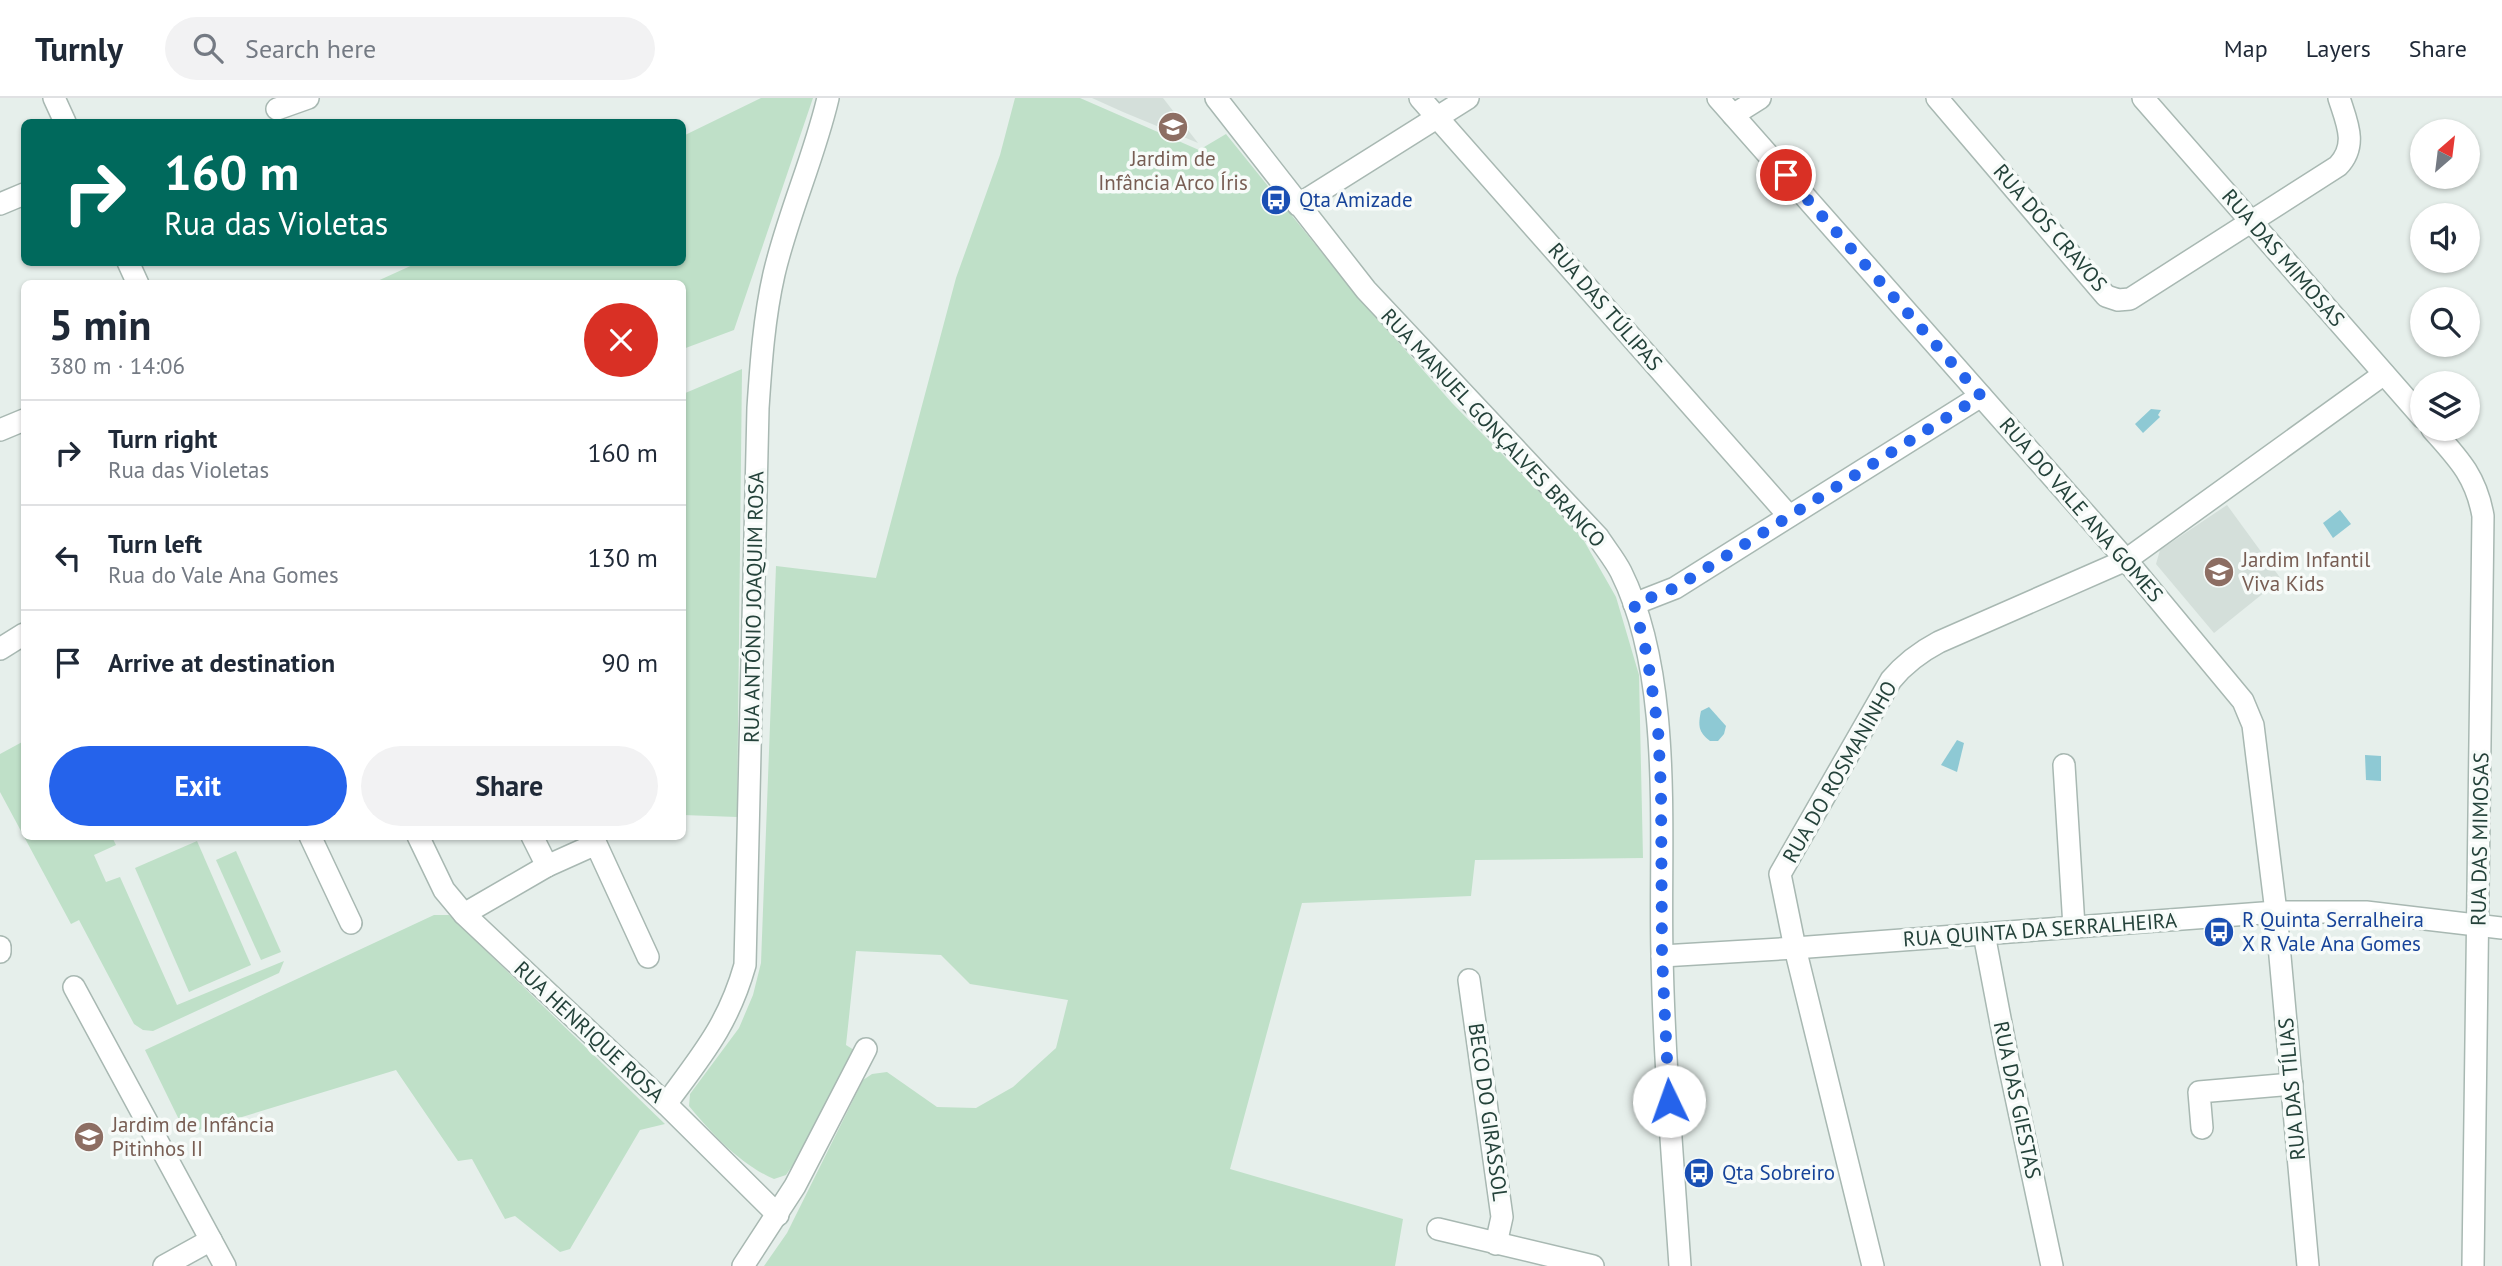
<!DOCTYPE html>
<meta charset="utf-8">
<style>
:root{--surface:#fff;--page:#f2f2f3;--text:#1f2937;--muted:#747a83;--line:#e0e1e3;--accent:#2563eb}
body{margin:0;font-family:"PT Sans",sans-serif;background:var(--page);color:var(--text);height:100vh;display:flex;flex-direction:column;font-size:26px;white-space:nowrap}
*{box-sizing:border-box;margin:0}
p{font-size:23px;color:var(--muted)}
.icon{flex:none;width:38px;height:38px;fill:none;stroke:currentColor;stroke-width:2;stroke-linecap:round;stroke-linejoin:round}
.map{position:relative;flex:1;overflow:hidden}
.panel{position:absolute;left:21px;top:182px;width:665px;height:560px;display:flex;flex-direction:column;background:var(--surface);border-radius:10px;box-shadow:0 2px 5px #0004}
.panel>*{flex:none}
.hud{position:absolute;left:21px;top:21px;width:665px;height:147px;border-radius:10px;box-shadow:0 2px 5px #0004;background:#00695c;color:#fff;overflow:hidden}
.needle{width:46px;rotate:28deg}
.tools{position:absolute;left:2410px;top:21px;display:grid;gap:14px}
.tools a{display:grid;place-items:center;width:70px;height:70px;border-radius:50%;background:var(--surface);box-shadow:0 2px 5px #0004;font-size:35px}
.pin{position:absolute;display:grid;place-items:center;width:60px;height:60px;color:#fff;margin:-30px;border:4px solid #fff;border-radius:50%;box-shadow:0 2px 7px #0007}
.me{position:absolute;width:77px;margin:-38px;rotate:357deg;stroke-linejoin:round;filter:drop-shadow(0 0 5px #0008)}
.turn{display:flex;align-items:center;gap:24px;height:147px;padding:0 28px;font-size:32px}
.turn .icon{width:91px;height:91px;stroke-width:2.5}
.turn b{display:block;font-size:49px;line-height:60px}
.round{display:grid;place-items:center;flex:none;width:74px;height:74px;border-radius:37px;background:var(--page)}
.headline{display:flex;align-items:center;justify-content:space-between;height:119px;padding:0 28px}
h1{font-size:42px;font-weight:800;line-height:52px}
.primary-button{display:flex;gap:14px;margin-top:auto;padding:14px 28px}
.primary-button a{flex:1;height:80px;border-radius:42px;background:var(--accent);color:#fff;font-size:28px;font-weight:800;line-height:80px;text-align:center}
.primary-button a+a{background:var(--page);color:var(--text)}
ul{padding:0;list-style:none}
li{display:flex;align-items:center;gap:21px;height:105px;padding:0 28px;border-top:2px solid var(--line)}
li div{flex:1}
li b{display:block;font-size:26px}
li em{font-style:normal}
header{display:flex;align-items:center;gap:42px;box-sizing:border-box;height:98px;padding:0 35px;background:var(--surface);border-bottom:2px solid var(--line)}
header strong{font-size:33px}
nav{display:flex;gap:38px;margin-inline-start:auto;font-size:24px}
.search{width:490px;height:63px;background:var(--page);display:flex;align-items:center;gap:18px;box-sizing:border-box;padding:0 24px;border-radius:38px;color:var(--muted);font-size:26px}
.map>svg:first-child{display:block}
.built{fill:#d4dfda}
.green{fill:#bfe0c8}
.water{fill:#8ec9d4}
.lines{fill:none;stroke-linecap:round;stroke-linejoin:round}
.minor-casing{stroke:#a8b8b2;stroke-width:24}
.minor{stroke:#fff;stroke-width:21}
.route{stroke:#2563eb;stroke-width:12;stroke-dasharray:0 21.6}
.labels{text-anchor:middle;stroke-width:7;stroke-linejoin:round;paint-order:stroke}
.education-label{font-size:21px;fill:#785e54;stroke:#f7fbf9;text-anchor:start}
.transit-label{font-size:21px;fill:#164399;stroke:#f7fbf9;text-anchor:start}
.street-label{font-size:21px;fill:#24423a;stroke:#f7fbf9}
</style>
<header>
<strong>Turnly</strong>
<div class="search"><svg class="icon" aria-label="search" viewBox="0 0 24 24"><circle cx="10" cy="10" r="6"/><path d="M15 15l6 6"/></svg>Search here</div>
<nav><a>Map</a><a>Layers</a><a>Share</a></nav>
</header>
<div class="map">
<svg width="2502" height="1168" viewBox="0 0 2502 1168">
<rect width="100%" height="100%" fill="#e6efeb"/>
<!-- built -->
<g class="built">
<path d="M1092 0H1163L1198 45 1123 14Z"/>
<path d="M2227 407 2281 481 2214 535 2156 466 2160 452Z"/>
</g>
<!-- green -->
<g class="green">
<path d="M761 0H813L734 232 683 251 682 186 373 185 417 165 682 164 683 38Z"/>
<path d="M1015 0H1080L1199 52 1226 36 1348 187 1452 305 1579 434 1616 499 1639 577 1643 760 1475 762 1471 798 1302 805 1230 1071 1403 1121 1395 1168H764L787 1135 863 982 872 976 887 974 937 1009 976 1010 1013 989 1056 950 1068 902 970 886 941 857 856 853 846 947 854 952 795 1064 786 1077 774 1081C741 1067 712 1036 689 1008L690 996 739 930 753 897 761 865 776 468 876 480 956 180 1000 57Z"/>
<path d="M742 271 737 719 683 717V296Z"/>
<path d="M24 643V738L112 739 116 747 94 757 106 784 120 779 177 907 284 863 279 875 153 933 143 932 134 926 79 822 71 826 0 694V656Z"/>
<path d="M197 743 251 867 189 894 135 770Z"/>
<path d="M236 753 281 854 261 862 216 762Z"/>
<path d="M434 817H449L665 1026 640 1032 570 1151 560 1154 515 1118 505 1121 472 1061 458 1063 396 972 186 1036 145 952Z"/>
</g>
<!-- water -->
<g class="water">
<path d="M2151 311 2161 312 2158 317 2160 319 2143 335 2135 326Z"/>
<path d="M2340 412 2351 426 2333 440 2323 425Z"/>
<path d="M1709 609 1726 628 1724 636 1718 643H1710C1698 634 1698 627 1701 613Z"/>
<path d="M1957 642 1964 645 1957 674 1941 667Z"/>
<path d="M2365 657 2381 658V683L2366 682Z"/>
</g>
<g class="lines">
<!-- minor casing -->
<g class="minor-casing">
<g id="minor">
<path d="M54 0 65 24"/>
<path d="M1216 0 1366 192 1598 439C1605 450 1615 462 1621 474 1674 580 1659 740 1662 856 1664 960 1673 1064 1680 1168"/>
<path d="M1420 0 1789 418"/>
<path d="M1718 0 2126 462 2243 603 2253 627 2276 814 2308 1168"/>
<path d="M1937 0 2106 198 2118 202 2130 201 2338 68C2358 47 2347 25 2339 0"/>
<path d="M2143 0 2422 319"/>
<path d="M277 11 308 0"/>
<path d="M1733 17 1760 0"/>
<path d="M0 106 24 96"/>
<path d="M1298 107 1468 0"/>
<path d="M128 164 138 186"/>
<path d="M2432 331C2458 360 2476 378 2483 418L2473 1168"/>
<path d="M0 332 24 322"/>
<path d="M1634 506 1675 490 1981 298"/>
<path d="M0 551 24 536"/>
<path d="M2064 667 2074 829"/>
<path d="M310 738 351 825"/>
<path d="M418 738 444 792 464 816 666 1006 778 1117"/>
<path d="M532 738 547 768"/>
<path d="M464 816 547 768 596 746 648 859"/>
<path d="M1984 836 2007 957 2052 1168"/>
<path d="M0 849V854"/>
<path d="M1662 858 1795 850 2276 814H2366L2502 830"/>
<path d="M1469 882 1502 1119 1496 1146"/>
<path d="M74 889 225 1168"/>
<path d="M666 1006C702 957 728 927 745 867L758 310C761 265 764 220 774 176 788 116 814 60 828 0"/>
<path d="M2202 1030 2199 994 2292 986"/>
<path d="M1438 1131 1593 1168"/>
<path d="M164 1168 211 1142"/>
<path d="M743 1168 795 1088 866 951"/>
<path d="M1873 1168 1795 850 1780 776 1891 582C1905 565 1920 554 1939 544L2126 462 2384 276"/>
</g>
</g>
<!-- minor -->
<use href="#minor" class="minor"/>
</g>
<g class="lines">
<!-- route -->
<path class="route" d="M1669 1003 1662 858 1661 692 1658 630 1647 557 1634 506 1675 490 1981 298 1786 77"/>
</g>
<!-- icons -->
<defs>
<g id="school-disc" transform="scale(1.575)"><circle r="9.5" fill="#8d6e63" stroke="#f7fbf9"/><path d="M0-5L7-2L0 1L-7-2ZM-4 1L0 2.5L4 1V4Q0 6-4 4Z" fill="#fff"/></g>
<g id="bus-disc" transform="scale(1.575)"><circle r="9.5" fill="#1a4fb4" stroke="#f7fbf9"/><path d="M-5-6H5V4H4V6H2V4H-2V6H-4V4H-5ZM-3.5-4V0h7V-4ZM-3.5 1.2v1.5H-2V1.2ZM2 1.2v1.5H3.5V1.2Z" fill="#fff"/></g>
</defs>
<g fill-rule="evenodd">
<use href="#school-disc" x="1173" y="29"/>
<use href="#bus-disc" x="1276" y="102"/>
<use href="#school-disc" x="2219" y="474"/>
<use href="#bus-disc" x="2219" y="834"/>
<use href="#school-disc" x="89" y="1039"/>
<use href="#bus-disc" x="1699" y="1075"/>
</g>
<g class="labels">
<!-- education labels -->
<g class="education-label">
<text x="1173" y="68" text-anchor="middle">Jardim de<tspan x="1173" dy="24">Infância Arco Íris</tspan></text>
<text x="2242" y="469">Jardim Infantil<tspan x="2242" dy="24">Viva Kids</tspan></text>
<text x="112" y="1034">Jardim de Infância<tspan x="112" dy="24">Pitinhos II</tspan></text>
</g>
<!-- transit labels -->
<g class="transit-label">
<text x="1299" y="109">Qta Amizade</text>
<text x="2242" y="829">R Quinta Serralheira<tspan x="2242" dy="24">X R Vale Ana Gomes</tspan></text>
<text x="1722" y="1082">Qta Sobreiro</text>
</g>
<!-- street labels -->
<g class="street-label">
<text transform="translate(2050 130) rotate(49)" y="7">RUA DOS CRAVOS</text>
<text transform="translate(2283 160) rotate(49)" y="7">RUA DAS MIMOSAS</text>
<text transform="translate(1605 209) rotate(49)" y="7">RUA DAS TÚLIPAS</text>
<text transform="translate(1493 330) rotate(47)" y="7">RUA MANUEL GONÇALVES BRANCO</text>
<text transform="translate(2081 412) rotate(49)" y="7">RUA DO VALE ANA GOMES</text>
<text transform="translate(754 509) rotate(-89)" y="7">RUA ANTÓNIO JOAQUIM ROSA</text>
<text transform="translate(1840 674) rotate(-60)" y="7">RUA DO ROSMANINHO</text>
<text transform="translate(2480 741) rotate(-89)" y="7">RUA DAS MIMOSAS</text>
<text transform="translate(2040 832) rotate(-4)" y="7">RUA QUINTA DA SERRALHEIRA</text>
<text transform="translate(589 934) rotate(43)" y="7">RUA HENRIQUE ROSA</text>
<text transform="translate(2292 991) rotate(-95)" y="7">RUA DAS TÍLIAS</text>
<text transform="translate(2017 1002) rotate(78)" y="7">RUA DAS GIESTAS</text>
<text transform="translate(1488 1014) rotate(82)" y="7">BECO DO GIRASSOL</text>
</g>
</g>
</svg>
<div class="tools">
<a><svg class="needle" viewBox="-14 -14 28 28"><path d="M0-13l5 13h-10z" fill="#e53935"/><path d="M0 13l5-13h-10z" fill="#747a83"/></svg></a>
<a><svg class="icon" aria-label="sound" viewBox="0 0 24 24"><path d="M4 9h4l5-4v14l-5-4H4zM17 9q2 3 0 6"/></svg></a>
<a><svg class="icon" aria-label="search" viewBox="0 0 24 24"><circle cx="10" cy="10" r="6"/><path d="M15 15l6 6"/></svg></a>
<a><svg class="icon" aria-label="layers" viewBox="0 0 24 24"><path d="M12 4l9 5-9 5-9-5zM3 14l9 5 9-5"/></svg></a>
</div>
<div class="pin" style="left:1786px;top:77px;background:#d93025"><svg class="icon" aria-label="arrive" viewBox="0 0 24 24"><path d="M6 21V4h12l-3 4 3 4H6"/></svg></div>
<svg class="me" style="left:1669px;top:1003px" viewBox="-20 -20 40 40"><circle r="19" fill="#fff"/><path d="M0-13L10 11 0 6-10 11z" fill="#2563eb"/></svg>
<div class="hud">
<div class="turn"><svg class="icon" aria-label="right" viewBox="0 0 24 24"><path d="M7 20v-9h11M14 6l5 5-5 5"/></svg><div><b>160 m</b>Rua das Violetas</div></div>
</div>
<section class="panel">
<div class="headline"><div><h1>5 min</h1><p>380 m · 14:06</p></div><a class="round" style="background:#d93025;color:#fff"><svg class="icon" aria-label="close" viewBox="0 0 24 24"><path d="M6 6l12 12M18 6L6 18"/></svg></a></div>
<ul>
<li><svg class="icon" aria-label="right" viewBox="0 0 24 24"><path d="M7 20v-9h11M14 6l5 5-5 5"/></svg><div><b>Turn right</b><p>Rua das Violetas</p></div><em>160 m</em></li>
<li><svg class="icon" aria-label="left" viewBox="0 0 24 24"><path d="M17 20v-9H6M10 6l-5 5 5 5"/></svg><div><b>Turn left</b><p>Rua do Vale Ana Gomes</p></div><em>130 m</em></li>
<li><svg class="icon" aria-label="arrive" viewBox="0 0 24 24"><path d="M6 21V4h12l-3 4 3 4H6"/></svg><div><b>Arrive at destination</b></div><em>90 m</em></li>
</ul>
<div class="primary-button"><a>Exit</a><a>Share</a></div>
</section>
</div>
